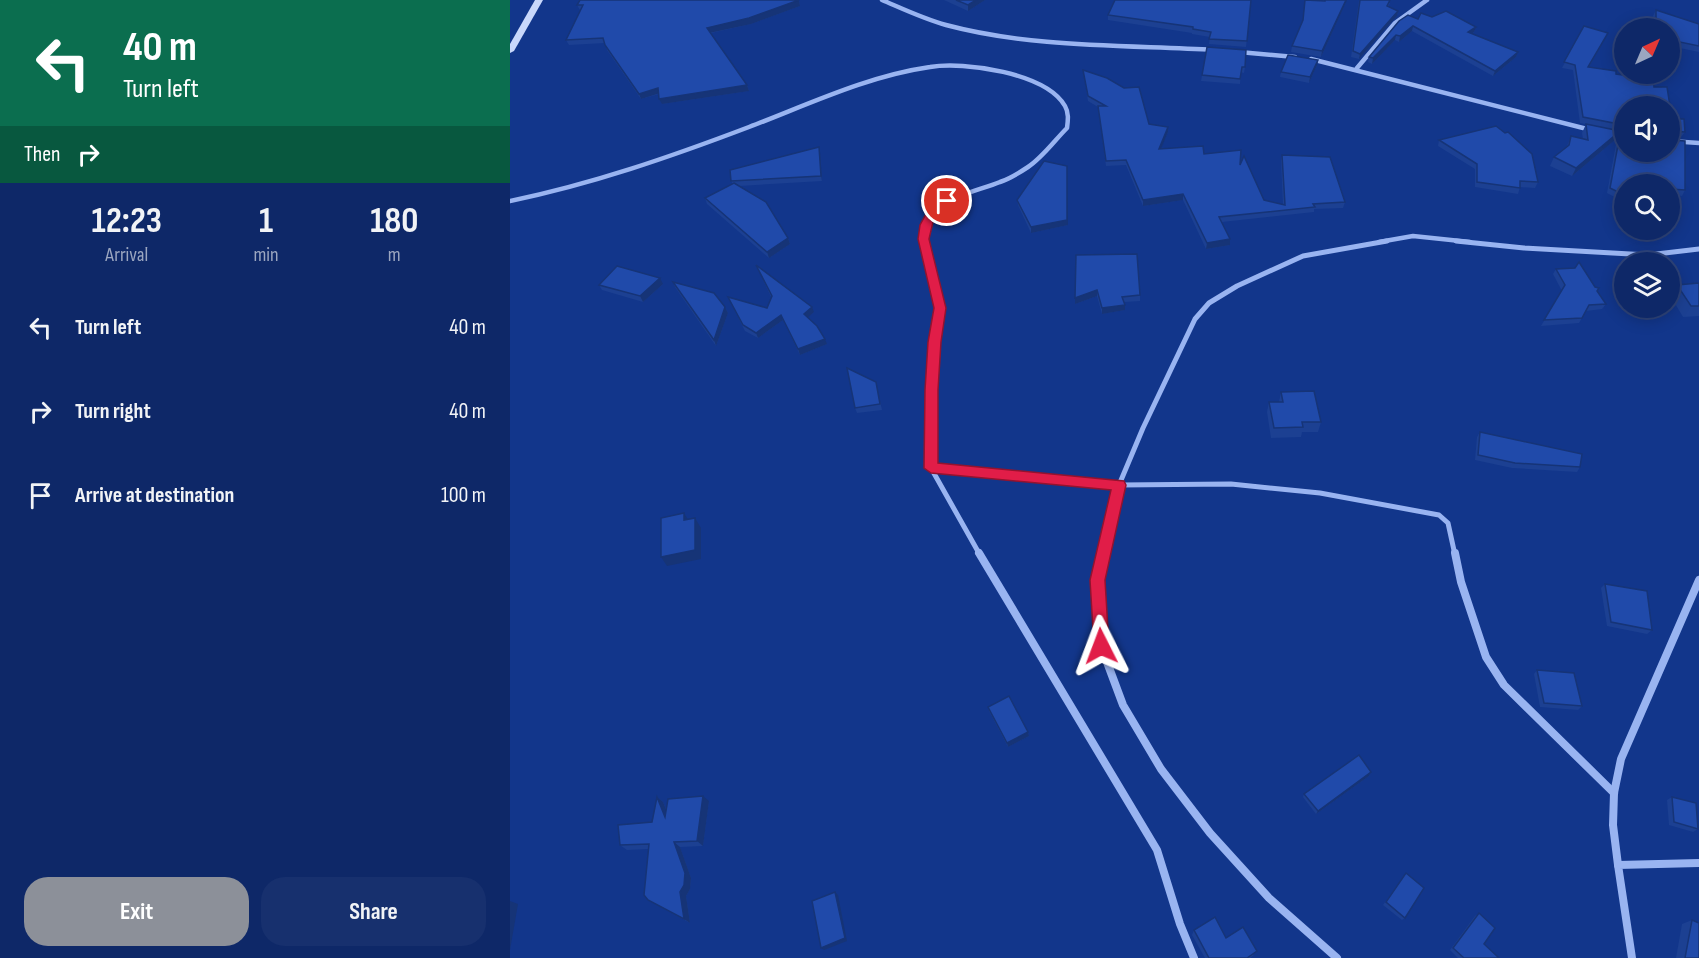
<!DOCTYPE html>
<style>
:root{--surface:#0e2868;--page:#17306e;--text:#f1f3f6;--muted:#9ba6c0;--line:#2e447c;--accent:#8c9099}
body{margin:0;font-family:"Sofia Sans Condensed",sans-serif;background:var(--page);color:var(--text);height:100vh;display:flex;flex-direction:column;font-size:22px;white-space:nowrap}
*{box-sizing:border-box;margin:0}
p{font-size:20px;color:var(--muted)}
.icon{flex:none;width:33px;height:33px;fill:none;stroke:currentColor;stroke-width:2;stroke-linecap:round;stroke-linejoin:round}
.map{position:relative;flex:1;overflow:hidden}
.details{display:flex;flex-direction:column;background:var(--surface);width:510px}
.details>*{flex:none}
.top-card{background:#0b6e4f;color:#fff;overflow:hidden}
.needle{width:39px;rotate:44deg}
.buttons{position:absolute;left:1104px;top:18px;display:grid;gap:12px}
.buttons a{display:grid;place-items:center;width:66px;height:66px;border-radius:50%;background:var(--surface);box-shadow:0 3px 15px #0003,0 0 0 2px var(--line);font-size:30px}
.pin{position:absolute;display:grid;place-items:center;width:51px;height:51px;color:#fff;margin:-26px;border:3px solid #fff;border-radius:50%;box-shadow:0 2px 6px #0007}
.me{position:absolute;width:66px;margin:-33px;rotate:357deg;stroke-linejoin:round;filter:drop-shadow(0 0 4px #0008)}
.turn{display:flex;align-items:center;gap:21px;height:126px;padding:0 24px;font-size:27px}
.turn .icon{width:78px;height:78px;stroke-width:2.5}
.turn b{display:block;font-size:42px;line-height:51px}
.then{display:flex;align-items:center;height:57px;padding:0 24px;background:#0003;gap:12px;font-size:22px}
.eta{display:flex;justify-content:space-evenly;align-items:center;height:102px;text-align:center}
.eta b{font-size:36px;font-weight:700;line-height:42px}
.primary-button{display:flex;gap:12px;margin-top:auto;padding:12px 24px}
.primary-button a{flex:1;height:69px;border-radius:24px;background:var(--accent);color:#fff;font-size:24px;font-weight:700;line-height:69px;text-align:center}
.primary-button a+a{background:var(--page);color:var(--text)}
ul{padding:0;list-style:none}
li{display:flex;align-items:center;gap:18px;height:84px;padding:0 24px}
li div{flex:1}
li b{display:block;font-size:22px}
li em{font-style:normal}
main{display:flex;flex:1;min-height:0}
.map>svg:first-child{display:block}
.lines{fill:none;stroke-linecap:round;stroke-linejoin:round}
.street-far2{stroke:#99b4f1;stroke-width:4.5}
.street-far1{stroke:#99b4f1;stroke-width:5}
.street{stroke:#99b4f1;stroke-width:8}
.secondary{fill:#c8d7fb;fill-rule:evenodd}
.wall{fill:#1c4092}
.shaded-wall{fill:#163477}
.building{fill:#204aaa;stroke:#163477;stroke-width:1.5}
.route{fill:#e11d48;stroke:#92132f;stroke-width:1.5}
</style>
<main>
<section class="details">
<div class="top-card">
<div class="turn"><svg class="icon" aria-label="left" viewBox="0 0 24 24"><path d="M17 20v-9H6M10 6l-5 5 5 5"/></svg><div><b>40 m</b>Turn left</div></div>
<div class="then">Then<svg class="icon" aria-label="right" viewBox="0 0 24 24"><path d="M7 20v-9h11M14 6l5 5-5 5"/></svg></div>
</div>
<div class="eta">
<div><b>12:23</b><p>Arrival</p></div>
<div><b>1</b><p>min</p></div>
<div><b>180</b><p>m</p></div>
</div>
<ul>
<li><svg class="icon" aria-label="left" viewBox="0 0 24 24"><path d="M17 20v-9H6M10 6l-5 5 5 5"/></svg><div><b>Turn left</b></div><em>40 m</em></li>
<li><svg class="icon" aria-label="right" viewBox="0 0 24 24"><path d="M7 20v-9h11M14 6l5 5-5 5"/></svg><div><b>Turn right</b></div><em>40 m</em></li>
<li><svg class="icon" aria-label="arrive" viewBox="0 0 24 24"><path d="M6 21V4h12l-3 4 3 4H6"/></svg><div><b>Arrive at destination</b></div><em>100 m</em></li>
</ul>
<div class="primary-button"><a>Exit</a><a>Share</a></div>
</section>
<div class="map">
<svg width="1189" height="958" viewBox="0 0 1189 958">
<rect width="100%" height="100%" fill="#12368b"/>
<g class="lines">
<!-- street-far2 -->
<g class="street-far2">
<path d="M372 0C393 9 414 19 436 25 522 48 616 45 704 50"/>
<path d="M729 52 785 57"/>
<path d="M801 59 1081 130"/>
<path d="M847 68 885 23 917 0"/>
<path d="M1160 141 1189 143"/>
<path d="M0 201C82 184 160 157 239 127 297 105 357 76 420 67 454 61 536 73 555 106 559 113 558 120 557 128 545 140 532 158 518 167 509 173 499 179 490 182 461 194 409 200 415 242"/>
<path d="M869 242 903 236 960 242"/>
</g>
<!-- street-far1 -->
<g class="street-far1">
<path d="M414 241 430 308 422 390 421 468 470 555"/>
<path d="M946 241 1014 248 1138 255 1189 249"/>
<path d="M421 468 609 485 633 428 685 319 699 303 727 286 793 256 877 241"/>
<path d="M594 555 609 485 721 484 810 493 929 515 938 523 945 555"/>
</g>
<!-- street -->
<g class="street">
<path d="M469 553 647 850 670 924 684 958"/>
<path d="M594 553 588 580 591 646 613 705 651 769 700 833 759 898 827 958"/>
<path d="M945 553 951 582 976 657 994 685 1104 793"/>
<path d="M1108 865 1103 825 1104 793 1111 759 1189 580"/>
<path d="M1122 958 1108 865 1189 863"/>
</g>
<!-- secondary -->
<path class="secondary" d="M25 0H33L4 51 0 53V44Z"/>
</g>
<!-- wall -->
<g class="wall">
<path d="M289 0 290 6 241 24 201 33 237 85 239 91 152 104 149 94 131 99 97 50 95 43 59 45 56 40 71 10H70L67 5Z"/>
<path d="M434 0H475L458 11Z"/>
<path d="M741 0 736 47 699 44 700 37 682 34V33L598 20V15Z"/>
<path d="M795 0H837L811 57 781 52 782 46 793 21Z"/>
<path d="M849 0 880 3 878 7 888 11 887 16 849 59 841 57Z"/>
<path d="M1146 10 1189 24V52L1160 46V28H1144L1143 16Z"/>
<path d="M922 17 966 27 964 32 962 34 1008 52 1006 57 983 76 902 31 889 42 885 40 862 64 858 62 859 57 889 21Z"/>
<path d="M1074 26 1098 33 1079 67 1106 71V74L1143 79 1144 87H1157L1162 119H1174L1175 132 1171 137H1160L1162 140 1175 141V190L1172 196 1160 195V184H1114V202L1097 193 1107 139 1110 134H1114V152H1160V106H1114V132L1070 123 1063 70 1052 68Z"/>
<path d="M697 47 735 67 734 73 731 72 730 84 691 81Z"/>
<path d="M808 60 807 65 799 83 770 77 771 72Z"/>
<path d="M573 70 639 124 658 127V132L651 148 694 154 730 165 754 200 773 205 771 160 772 155 835 202 833 208 804 209V212L712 222 720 239V245L696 249 673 200 633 206 616 165 596 166 588 107 578 101Z"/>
<path d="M1076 124 1110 131 1106 139 1062 176 1040 166 1044 157 1057 146 1061 136 1073 139 1072 133Z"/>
<path d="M995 133 1028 182 1025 188 1010 187 1008 194 965 187V169L928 146 929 140Z"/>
<path d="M310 153 312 181 229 186 278 238 280 244 259 258 197 204 195 198 223 184 221 181Z"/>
<path d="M507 200 558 225 521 233 508 205Z"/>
<path d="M566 255 630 295V301L614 302 615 310 592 314 587 296 565 304Z"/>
<path d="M246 265 304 312 298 317 317 344 290 355 273 320 248 338 235 331 218 297 257 308 261 297Z"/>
<path d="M1046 269 1087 291 1096 304 1092 309 1076 311 1069 323 1031 326 1052 291 1043 274Z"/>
<path d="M163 282 215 307 218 313 206 346 165 287Z"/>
<path d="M1189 283V316L1173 317 1160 295 1167 285Z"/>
<path d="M153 284 133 302 92 290 89 285Z"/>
<path d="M367 388 372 410 347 413 345 408Z"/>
<path d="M771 392 811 422 808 432H792L791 437 761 438 757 412 759 402H769Z"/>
<path d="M970 432 1070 467 1067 472 1002 468 965 460 967 437Z"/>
<path d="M1095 584 1142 630 1137 634 1097 626 1091 588Z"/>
<path d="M1027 670 1072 706 1068 710 1030 707 1024 674Z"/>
<path d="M478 707 518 732 519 736 498 747 479 711Z"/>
<path d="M861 772 859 776 806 814 793 797 794 794Z"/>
<path d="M147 797 153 802 156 809 199 801 193 846 170 847 181 878 180 889 176 896 180 923 138 900V849L117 850 110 845 142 822Z"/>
<path d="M1162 797 1188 829 1183 832 1159 825 1157 800Z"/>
<path d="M896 873 895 918 892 920 873 905Z"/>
<path d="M969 913 974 944 989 958H948L940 950 965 916Z"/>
<path d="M1182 920 1189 958H1166L1172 924Z"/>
<path d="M684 930 716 938 744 955 740 958H695L682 935Z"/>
</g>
<!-- shaded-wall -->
<g class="shaded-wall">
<path d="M289 0 290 6 241 24 199 33 197 28Z"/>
<path d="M466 0H475L458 11V5Z"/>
<path d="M836 0H837L811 57 812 51Z"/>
<path d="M888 11 887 16 849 59 850 54Z"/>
<path d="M903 26 902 31 889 42 890 36Z"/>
<path d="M966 27 964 32 956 37 958 32Z"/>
<path d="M886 35 885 40 862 64 863 58Z"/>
<path d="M1008 52 1006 57 983 76 985 71Z"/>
<path d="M808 60 807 65 799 83 800 77Z"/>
<path d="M237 85 239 91 152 104 149 99Z"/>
<path d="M148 88 150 93 131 99 129 94Z"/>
<path d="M658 127V132L649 154V149Z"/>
<path d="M1110 131 1106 139 1062 176 1066 168Z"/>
<path d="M309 147 310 153 312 181 311 176Z"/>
<path d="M557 166 558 225 521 233V227Z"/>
<path d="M673 194V200L633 206V200Z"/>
<path d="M278 238 280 244 259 258 257 252Z"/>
<path d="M720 239V245L696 249 697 243Z"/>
<path d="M150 278 153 284 133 302 130 296Z"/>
<path d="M587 290V296L565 304V298Z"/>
<path d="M615 305V310L592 314V308Z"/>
<path d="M215 307 218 313 206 346 204 340Z"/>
<path d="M302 307 304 312 296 319 294 314Z"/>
<path d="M271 315 273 320 248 338 246 333Z"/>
<path d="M315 339 317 344 290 355 288 349Z"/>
<path d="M174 513 180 523 174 520Z"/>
<path d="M185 518 191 528V559L157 566 151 557Z"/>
<path d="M518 732 519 736 498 747 497 743Z"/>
<path d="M861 772 859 776 806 814 808 811Z"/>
<path d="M193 796 199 801 193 846 187 841Z"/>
<path d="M147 797 153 802 161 822 155 817Z"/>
<path d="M164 842 170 847 181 878 180 889 176 896 180 923 174 919Z"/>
<path d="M325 892 328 895 337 941 314 950 311 948Z"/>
<path d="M0 901 8 904 0 950Z"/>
</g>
<!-- building -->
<g class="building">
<path d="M70 0H289L239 18 197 28 237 85 149 99 148 88 129 94 95 45 93 38 56 40 73 5H67Z"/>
<path d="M446 0H466L458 5Z"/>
<path d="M605 0H741L737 41 699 39 701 32 683 29V27L598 15Z"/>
<path d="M795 0 815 1V0H836L812 51 782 46 793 20Z"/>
<path d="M850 0H880L877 6 888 11 850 54 843 51Z"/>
<path d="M1146 10 1189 24V46L1160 40V28H1146Z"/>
<path d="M936 11 966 27 958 32 1008 52 985 71 903 26 890 36 886 35 863 58 859 57 889 21 898 15 908 19 911 13 922 17Z"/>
<path d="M1074 26 1098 33 1078 67 1106 71V74L1143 79 1144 87H1157L1162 119H1174L1175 132 1162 131 1160 134V106H1114V125L1073 117 1065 65 1054 62Z"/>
<path d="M697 47 736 50 735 67H732L730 79 692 75Z"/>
<path d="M778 55 808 60 800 77 771 72Z"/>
<path d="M573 70 597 78 614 88 629 87 639 124 658 127 649 149 693 146 694 154 731 150 730 165 734 156 754 200 775 205 772 155 820 157 835 202 803 204 805 207 709 217 720 239 697 243 673 194 633 200 616 160 596 161 588 106H596L578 96Z"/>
<path d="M1076 124 1110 131 1066 168 1044 157 1059 145 1061 136 1078 140Z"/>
<path d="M986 126 995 133 998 132 1022 154 1028 182 1010 181V188L967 182V164L929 140Z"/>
<path d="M1110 134H1114V152H1160V137L1162 140 1175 141V190L1160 189V184H1114V195L1100 188Z"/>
<path d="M309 147 311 176 221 181 220 170Z"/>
<path d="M534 161 557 166V220L521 227 507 200Z"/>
<path d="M224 183 256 202 278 238 257 252 195 198Z"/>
<path d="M627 254 630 295 612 297 615 305 592 308 587 290 565 298 566 255Z"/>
<path d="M1069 262 1085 287 1089 288 1087 291 1096 304 1079 305 1072 318 1034 320 1055 285 1046 269 1065 268Z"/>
<path d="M246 265 302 307 294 314 307 326 315 339 288 349 271 315 246 333 233 325 218 297 257 308 262 296Z"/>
<path d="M107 266 150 278 130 296 89 285Z"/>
<path d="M163 282 204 293 215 307 204 340Z"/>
<path d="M1189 283V306H1181L1167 285Z"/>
<path d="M337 368 366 382 370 404 345 408Z"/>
<path d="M804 391 811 422H792L793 427 764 428 759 402H773L771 392Z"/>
<path d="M970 432 1072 454 1070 467 1005 463 968 455Z"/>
<path d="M174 513V520L185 518V550L151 557V518Z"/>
<path d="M1095 584 1137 591 1142 630 1101 622Z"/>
<path d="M1027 670 1064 673 1072 706 1034 703Z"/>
<path d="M499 696 518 732 497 743 478 707Z"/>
<path d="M849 755 861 772 808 811 794 794Z"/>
<path d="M193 796 187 841 164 842 175 873 174 885 170 892 174 919 138 900 134 895 139 844 110 845 108 825 142 822 147 797 155 817 158 799Z"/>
<path d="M1162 797 1186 803 1188 829 1164 822Z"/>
<path d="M896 873 914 888 895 918 876 902Z"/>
<path d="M325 892 335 938 311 948 302 901Z"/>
<path d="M969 913 985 928 974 944 989 958H954L943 948Z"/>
<path d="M705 917 716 938 733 927 747 951 737 958H699L684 930Z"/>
<path d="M1182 920 1189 923V958H1175Z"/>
</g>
<!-- route -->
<path class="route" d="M437 197 442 201 424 218 419 239 436 308 431 342 428 390V463L614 481 616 485 595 580 599 646 597 651 591 653 586 651 584 646 580 580 601 490 421 473 414 468 415 390 418 342 424 308 408 239 410 225 416 214Z"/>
</svg>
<div class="buttons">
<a><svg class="needle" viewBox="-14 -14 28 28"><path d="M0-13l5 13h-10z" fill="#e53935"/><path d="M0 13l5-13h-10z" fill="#9ba6c0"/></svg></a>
<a><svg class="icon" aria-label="sound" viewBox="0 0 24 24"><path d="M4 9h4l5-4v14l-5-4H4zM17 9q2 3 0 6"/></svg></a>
<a><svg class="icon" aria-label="search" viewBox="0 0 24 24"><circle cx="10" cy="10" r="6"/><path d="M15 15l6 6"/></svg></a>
<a><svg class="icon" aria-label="layers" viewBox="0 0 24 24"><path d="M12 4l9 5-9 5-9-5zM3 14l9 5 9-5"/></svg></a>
</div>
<div class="pin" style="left:437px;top:201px;background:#d93025"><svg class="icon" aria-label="arrive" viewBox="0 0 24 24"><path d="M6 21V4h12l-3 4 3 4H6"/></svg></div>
<svg class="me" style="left:591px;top:646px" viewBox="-20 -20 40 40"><path d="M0-17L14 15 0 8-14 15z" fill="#e11d48" stroke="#fff" stroke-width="4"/></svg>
</div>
</main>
